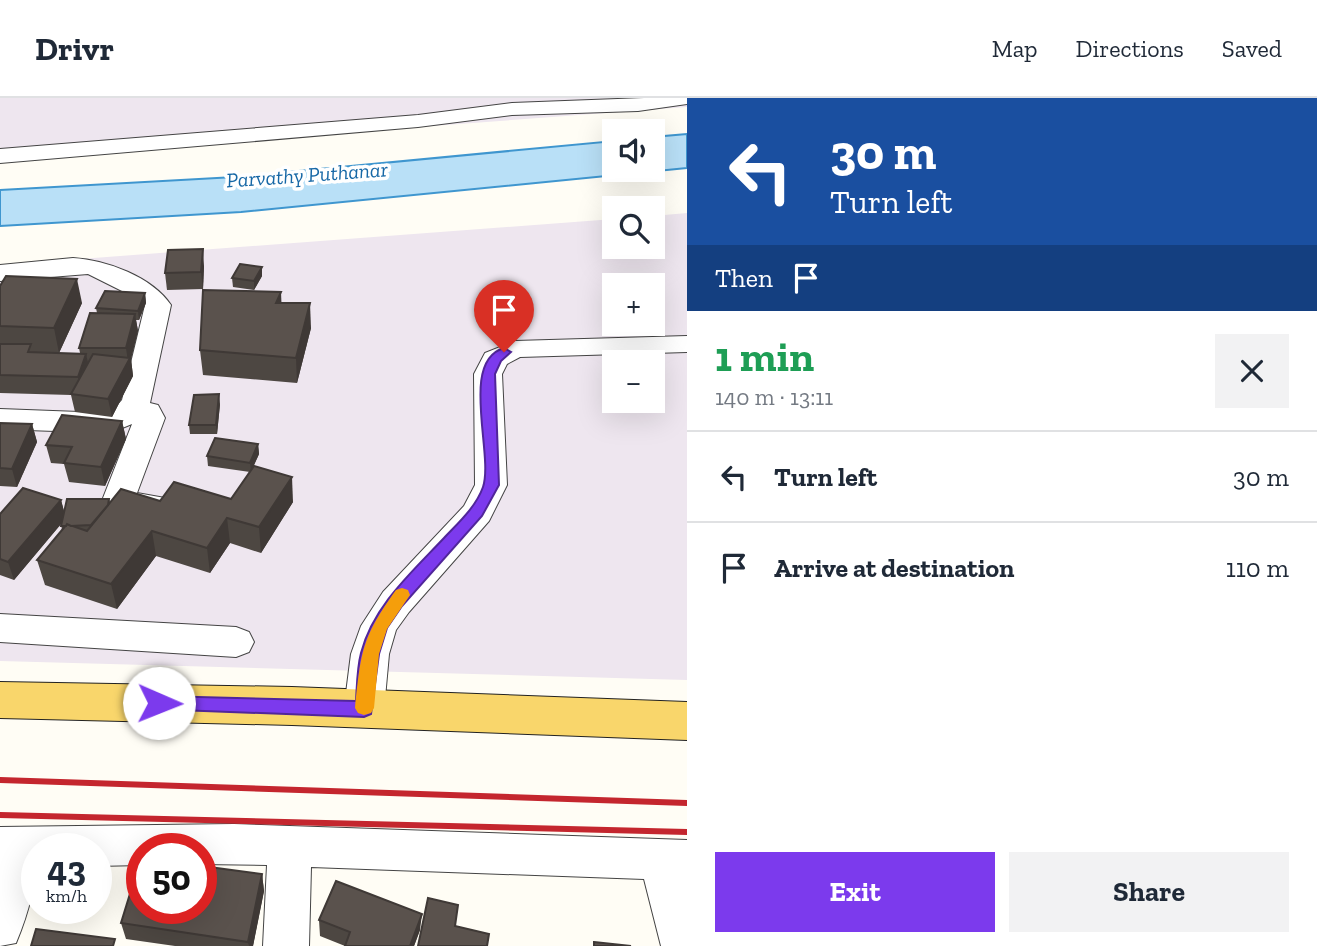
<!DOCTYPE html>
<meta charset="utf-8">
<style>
:root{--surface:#fff;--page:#f2f2f3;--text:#1f2937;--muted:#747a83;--line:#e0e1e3;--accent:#7c3aed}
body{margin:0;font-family:"Zilla Slab",serif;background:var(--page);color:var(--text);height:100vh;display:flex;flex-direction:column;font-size:26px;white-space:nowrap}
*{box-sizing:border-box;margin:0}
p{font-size:23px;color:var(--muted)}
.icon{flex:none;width:38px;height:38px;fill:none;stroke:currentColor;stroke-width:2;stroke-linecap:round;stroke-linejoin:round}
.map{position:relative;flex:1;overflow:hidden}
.panel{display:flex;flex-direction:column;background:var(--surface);width:630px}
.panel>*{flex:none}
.guide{background:#1a4fa0;color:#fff;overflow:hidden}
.tools{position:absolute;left:602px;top:21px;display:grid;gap:14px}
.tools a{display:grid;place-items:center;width:63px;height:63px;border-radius:0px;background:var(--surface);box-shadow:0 7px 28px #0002;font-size:35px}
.speed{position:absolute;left:21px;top:735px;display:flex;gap:14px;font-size:35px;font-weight:700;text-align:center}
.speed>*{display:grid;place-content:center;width:91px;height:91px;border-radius:50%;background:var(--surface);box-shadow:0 7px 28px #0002;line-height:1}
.speed small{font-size:18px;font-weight:400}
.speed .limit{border:10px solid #d22;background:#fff;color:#111}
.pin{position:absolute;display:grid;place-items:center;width:60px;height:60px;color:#fff;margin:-72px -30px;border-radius:50% 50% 50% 0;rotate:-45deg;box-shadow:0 0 7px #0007}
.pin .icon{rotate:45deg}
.me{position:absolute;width:77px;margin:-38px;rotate:91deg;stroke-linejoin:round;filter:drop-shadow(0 0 5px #0008)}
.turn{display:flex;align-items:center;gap:24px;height:147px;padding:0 28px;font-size:32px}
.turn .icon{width:91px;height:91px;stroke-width:2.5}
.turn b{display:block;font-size:49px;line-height:60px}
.then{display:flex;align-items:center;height:66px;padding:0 28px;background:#0003;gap:14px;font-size:26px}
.round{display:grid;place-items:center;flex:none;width:74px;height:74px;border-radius:0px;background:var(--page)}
.head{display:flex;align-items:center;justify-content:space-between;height:119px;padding:0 28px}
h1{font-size:42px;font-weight:800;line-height:52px;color:#1e9e55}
.primary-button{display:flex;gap:14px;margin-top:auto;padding:14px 28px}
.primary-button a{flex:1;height:80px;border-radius:0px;background:var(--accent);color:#fff;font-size:28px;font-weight:800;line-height:80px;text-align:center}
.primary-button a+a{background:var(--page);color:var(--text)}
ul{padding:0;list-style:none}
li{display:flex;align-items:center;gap:21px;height:91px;padding:0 28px;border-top:2px solid var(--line)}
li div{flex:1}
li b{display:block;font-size:26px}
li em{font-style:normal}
header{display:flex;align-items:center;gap:42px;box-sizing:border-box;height:98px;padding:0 35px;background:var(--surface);border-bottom:2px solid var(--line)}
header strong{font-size:33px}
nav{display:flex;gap:38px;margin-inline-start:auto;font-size:24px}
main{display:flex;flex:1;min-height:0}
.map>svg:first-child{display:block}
.industrial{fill:#eee6ef;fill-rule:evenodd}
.water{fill:#b9e0f7;stroke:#3f96cf;stroke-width:2}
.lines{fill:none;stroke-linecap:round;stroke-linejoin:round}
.minor-casing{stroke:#444;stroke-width:2}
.major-casing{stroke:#222;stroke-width:2}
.minor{fill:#fff;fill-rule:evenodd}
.major{fill:#f9d66b;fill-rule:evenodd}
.rail{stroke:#c4262e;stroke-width:6}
.wall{fill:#4d4742}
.shaded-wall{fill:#3f3936}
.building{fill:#5a524d;stroke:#3f3936;stroke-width:2}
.route{fill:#7c3aed;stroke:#51269a;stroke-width:2}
.slow{fill:#f59e0b}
.labels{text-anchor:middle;stroke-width:7;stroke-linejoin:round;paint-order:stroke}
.far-water-label{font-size:21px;font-style:italic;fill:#1768a6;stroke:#fff}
</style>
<header>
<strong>Drivr</strong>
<nav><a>Map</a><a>Directions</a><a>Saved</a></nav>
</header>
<main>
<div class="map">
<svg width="687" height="848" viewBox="0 0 687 848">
<rect width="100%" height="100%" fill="#fffdf5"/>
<!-- industrial -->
<g class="industrial">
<path d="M0 0H687V9L0 60Z"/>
<path d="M687 115V582L0 563V167L614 121V149H653V118ZM614 187H653V226H614ZM614 264H653V303H614Z"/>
</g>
<!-- water -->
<path class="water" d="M687 36V70L241 114 0 128V92L235 79 614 43V72H653V39Z"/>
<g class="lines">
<!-- minor casing -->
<g class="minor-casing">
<g id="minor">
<path d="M644 0H687V6L638 13 512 17 418 29 0 65V51L418 17 512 5Z"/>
<path d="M73 160C107 162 152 179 171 207L150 305 158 307 165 320 137 395 165 400 169 408 165 416C144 422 115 420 103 400L132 326 110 335 0 331V311L106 315 114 311 122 302 145 207 142 203 88 176 0 183V167Z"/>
<path d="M687 238V254L520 259 507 266 502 276 507 387 489 423 409 514 396 532 389 556 384 611 378 622 364 627 350 622 344 611 351 556 361 528 383 494 464 408 475 387 474 276 485 255 515 243Z"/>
<path d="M0 516 236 529 249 534 254 544 249 554 236 559 0 544Z"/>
<path d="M234 726 687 742V848H661L644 781 311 769 309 848H263L267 767 201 766V751H142V767L96 768V751H37C37 784 29 814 16 845L0 848V729Z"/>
</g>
</g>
<!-- major casing -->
<g class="major-casing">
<path id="major" d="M0 584 292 589 687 604V642L292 627 0 620Z"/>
</g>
<!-- minor -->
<use href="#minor" class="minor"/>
<!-- major -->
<use href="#major" class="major"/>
<!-- rail -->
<g class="rail">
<path d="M0 682 687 705"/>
<path d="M0 717 687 734"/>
</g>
</g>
<!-- wall -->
<g class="wall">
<path d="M204 168 203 191 167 192 165 175Z"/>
<path d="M262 169V178L254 192 233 189 232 180Z"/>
<path d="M0 188 82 205 59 255H80L79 250 97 215 96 210 145 195 146 205 139 222H136L138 233 131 261 133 278 112 319 75 314 71 297 0 295Z"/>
<path d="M281 194V205L311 230 297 285 203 277 200 252Z"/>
<path d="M220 306 217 336H190L189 327Z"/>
<path d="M122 323 126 341 105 388 69 384 64 366 51 365 46 347Z"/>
<path d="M0 325 32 326 37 344 17 389 0 388Z"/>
<path d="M258 346 259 356 252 371 293 404 261 455 230 445 210 475 156 458 117 511 45 487 37 462 62 432 61 426 14 482 0 477V416L61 402 64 414 109 401 110 404 231 401 250 374 208 368 207 358Z"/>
<path d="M262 776 264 793 253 848H175L126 841 121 825Z"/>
<path d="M319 822 420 832 414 848H345L320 838Z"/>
</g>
<!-- shaded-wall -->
<g class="shaded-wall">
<path d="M203 151 204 168 203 191 201 174Z"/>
<path d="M262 169V178L254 192V183Z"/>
<path d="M77 181 82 205 59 255 54 230Z"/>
<path d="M281 194 282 218 276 205Z"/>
<path d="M145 195 146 205 139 222 138 213Z"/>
<path d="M310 205 311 230 297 285 296 260Z"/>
<path d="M135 216 138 233 131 261 133 278 112 319 108 301 128 264 126 250Z"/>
<path d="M86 256 90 273 82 297 78 279Z"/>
<path d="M219 296 220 306 217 336 216 327Z"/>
<path d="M122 323 126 341 105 388 101 369Z"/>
<path d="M32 326 37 344 17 389 12 371Z"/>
<path d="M258 346 259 356 251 374 250 365Z"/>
<path d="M292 379 293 404 261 455 259 429Z"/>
<path d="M61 402 66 420 14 482 8 464Z"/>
<path d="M227 420 230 445 210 475 207 450Z"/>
<path d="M152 433 156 458 117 511 111 486Z"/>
<path d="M262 776 264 793 253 848H249L248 844Z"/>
<path d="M422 816 420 832 414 848H410Z"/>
</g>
<!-- building -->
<g class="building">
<path d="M203 151 201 174 165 175 168 152Z"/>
<path d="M240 166 262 169 254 183 232 180Z"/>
<path d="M6 178 77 181 54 230 0 228V188Z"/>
<path d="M203 192 281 194 276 205H310L296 260 200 252Z"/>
<path d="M105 193 145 195 138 213 96 210Z"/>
<path d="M90 215 135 216 126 250H79Z"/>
<path d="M0 246H31L28 254 86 256 78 279 0 277Z"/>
<path d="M93 256 130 260 108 301 71 296Z"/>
<path d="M219 296 216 327H189L194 297Z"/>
<path d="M62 317 122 323 101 369 64 365 72 349 46 347Z"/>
<path d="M0 325 32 326 12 371 0 370Z"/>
<path d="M215 340 258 346 250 365 207 358Z"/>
<path d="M254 368 292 379 259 429 227 420 207 450 152 433 111 486 37 462 67 426 87 433 121 391 160 403 174 384 231 401Z"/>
<path d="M23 390 61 402 8 464 0 461V416Z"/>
<path d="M67 401H109L108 407 91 427 71 428 67 426 66 428H61Z"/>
<path d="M141 760H142V810H201V768L262 776 248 844 121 825Z"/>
<path d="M336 783 422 816 410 848H345L350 834 319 822Z"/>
<path d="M428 800 458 807 455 828 489 836 487 848H418Z"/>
<path d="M36 831 115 841 113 848H31Z"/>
<path d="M594 844 631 848H594Z"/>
</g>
<!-- route -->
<path class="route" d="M504 250 511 254 501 263 495 276 499 387 482 418 402 508 387 530 379 556 371 616 364 619 152 611 150 605 152 600 159 598 356 603C357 587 357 570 361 555 373 508 412 474 444 440 458 425 476 409 483 389 494 356 459 263 504 250Z"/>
<!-- slow -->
<path class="slow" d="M402 490 408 492 410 497 387 531 379 556 374 610 371 615 364 617 358 615 355 610C361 553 362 539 396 492Z"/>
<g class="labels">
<!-- far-water labels -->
<g class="far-water-label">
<text transform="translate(307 77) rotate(-4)" y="7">Parvathy Puthanar</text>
</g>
</g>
</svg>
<div class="tools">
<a><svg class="icon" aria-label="sound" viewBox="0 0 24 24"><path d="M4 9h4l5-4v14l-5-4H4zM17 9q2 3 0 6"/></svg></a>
<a><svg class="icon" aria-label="search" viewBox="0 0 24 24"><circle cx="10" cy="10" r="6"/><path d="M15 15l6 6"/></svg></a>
<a>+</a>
<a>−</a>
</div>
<div class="speed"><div>43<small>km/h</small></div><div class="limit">50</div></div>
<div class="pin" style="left:504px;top:254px;background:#d93025"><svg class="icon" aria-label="arrive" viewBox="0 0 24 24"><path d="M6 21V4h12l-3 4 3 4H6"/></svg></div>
<svg class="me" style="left:159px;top:605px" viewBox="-20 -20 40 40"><circle r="19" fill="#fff"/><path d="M0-13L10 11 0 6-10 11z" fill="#7c3aed"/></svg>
</div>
<section class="panel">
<div class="guide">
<div class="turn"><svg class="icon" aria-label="left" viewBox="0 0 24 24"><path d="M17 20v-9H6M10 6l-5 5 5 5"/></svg><div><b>30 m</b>Turn left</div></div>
<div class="then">Then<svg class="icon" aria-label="arrive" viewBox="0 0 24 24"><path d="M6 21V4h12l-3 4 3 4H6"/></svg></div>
</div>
<div class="head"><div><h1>1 min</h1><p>140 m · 13:11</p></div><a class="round"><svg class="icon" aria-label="close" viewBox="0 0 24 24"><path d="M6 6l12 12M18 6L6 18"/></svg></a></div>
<ul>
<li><svg class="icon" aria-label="left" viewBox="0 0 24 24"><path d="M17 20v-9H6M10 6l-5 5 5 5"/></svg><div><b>Turn left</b></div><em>30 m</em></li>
<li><svg class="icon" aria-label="arrive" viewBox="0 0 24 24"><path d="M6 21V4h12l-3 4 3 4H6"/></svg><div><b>Arrive at destination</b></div><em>110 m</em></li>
</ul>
<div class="primary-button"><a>Exit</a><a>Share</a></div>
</section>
</main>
